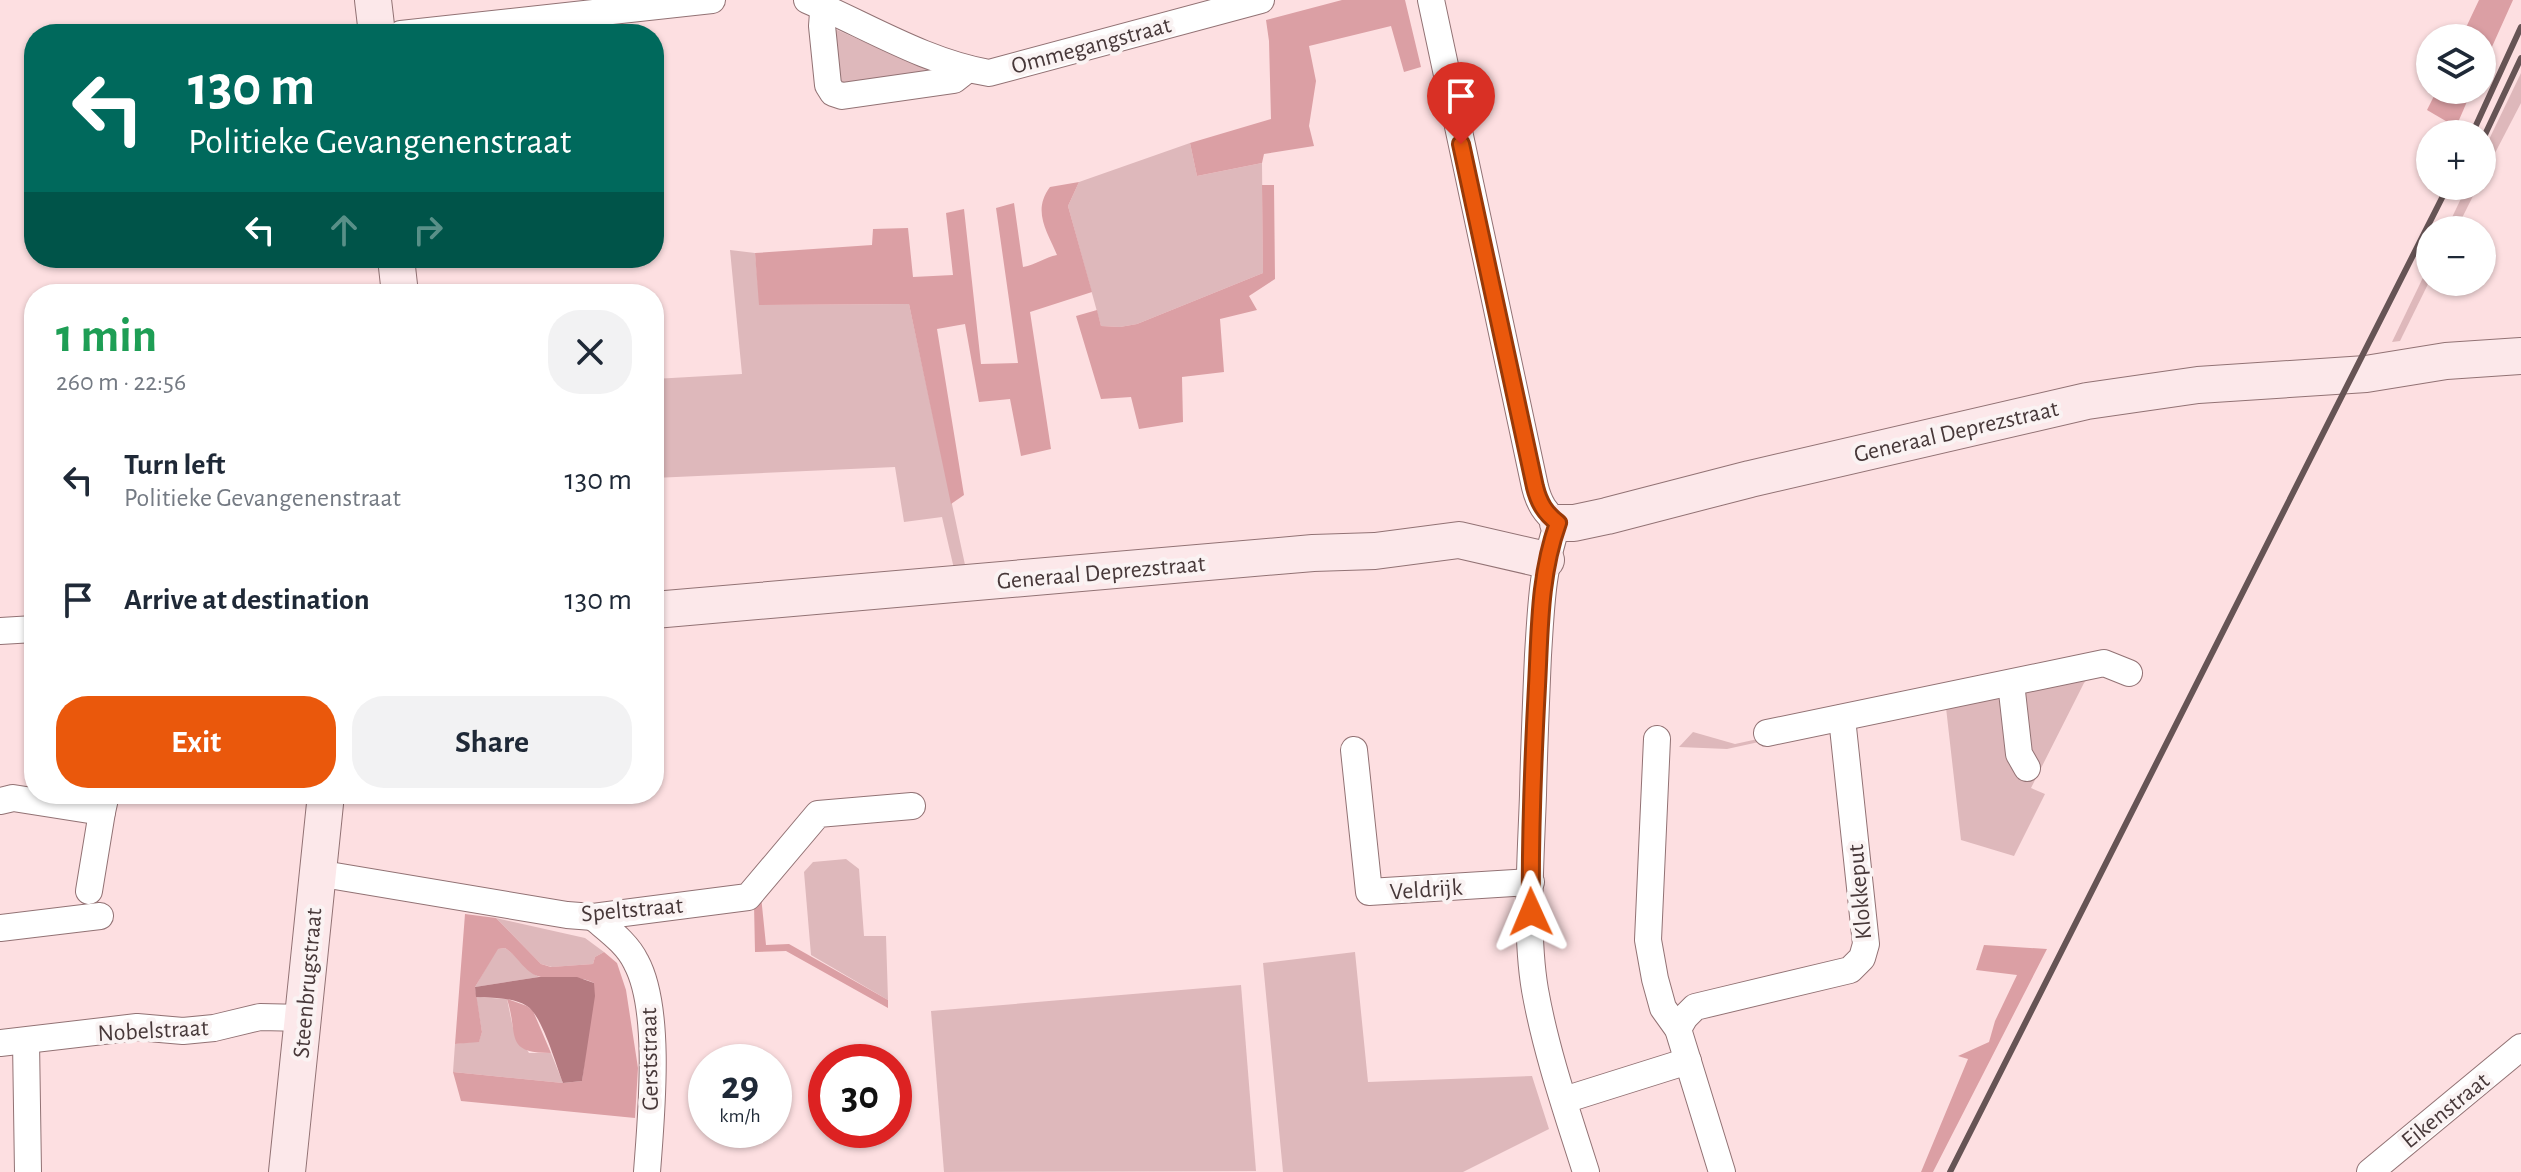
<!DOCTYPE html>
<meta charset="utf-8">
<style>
:root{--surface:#fff;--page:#f2f2f3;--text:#1f2937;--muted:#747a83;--accent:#ea580c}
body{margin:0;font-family:"Alegreya Sans",sans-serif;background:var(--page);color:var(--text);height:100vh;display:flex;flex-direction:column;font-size:30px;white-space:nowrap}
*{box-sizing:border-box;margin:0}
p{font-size:26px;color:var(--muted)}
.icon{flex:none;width:44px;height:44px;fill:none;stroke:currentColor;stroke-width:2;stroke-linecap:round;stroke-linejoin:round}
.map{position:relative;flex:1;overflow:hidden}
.panel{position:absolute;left:24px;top:284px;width:640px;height:520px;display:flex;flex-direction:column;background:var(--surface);border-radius:32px;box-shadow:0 2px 6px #0004}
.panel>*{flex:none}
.banner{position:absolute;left:24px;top:24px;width:640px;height:244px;border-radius:32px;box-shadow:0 2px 6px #0004;background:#00695c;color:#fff;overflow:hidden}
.controls{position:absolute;left:2416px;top:24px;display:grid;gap:16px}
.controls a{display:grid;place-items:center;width:80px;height:80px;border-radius:50%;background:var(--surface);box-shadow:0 2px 6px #0004;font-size:40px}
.speed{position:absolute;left:688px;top:1044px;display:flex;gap:16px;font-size:40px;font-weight:700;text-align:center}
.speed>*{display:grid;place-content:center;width:104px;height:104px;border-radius:50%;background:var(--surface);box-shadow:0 2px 6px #0004;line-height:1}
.speed small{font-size:20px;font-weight:400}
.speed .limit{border:12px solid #d22;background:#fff;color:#111}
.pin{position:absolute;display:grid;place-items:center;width:68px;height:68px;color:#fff;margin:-82px -34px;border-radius:50% 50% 50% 0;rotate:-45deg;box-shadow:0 0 8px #0007}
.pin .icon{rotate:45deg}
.me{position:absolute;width:88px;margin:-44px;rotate:359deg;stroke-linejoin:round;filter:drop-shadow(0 0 6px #0008)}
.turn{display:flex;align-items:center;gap:28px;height:168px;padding:0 32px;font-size:36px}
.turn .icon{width:104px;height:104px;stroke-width:2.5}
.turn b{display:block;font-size:56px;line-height:68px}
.lanes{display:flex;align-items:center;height:76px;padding:0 32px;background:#0003;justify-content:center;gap:40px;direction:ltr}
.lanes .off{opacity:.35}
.round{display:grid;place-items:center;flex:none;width:84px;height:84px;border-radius:32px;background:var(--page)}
.summary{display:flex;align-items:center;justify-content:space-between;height:136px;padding:0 32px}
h1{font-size:48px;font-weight:700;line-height:60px;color:#1e9e55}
.button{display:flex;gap:16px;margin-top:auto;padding:16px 32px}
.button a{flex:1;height:92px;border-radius:32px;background:var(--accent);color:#fff;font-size:32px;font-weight:700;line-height:92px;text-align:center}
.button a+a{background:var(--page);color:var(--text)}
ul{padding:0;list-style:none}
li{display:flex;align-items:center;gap:24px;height:120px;padding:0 32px}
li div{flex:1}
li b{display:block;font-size:30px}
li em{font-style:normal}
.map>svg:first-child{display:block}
.green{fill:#deb8bb}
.forest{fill:#db9fa4}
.water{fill:#b47a80}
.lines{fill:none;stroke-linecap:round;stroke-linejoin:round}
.street-casing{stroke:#927274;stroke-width:28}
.secondary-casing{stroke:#927274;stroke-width:38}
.street{stroke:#fff;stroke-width:26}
.secondary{stroke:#fce8ea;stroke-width:36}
.rail{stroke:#665455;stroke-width:6}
.route-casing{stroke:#983908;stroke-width:20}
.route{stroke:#ea580c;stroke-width:14}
.labels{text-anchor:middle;stroke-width:8;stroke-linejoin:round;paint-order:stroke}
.street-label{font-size:24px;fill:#473839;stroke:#faf3f3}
</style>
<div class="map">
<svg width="2521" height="1172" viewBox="0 0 2521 1172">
<rect width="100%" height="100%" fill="#fddfe1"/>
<!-- green -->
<g class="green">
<path d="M835 29 940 75 845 86 836 83Z"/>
<path d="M2521 73V103L2482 178V154Z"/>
<path d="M1190 143 1197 176 1262 163 1263 273 1137 324 1120 327 1101 326 1068 206 1079 182Z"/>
<path d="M2467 186H2478L2456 230H2446Z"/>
<path d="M730 250 755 253 760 305 909 304 967 574 955 573 942 517 904 522 895 467 654 478V379L742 374Z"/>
<path d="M2430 263V280L2400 341 2392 342Z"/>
<path d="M2092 674 2084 683 2031 788 2045 794 2014 856 1961 840 1944 690Z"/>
<path d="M1693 732 1735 744 1767 737 1768 740 1727 749 1679 747Z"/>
<path d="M846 859 859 869 864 936H886L888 1000 811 955 804 872 813 862Z"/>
<path d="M496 918 585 938 604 952 595 957 593 964 552 967 541 964Z"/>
<path d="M505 948C518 956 525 969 539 977L475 987 497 949Z"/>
<path d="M1355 952 1368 1082 1532 1076 1549 1129 1463 1172H1283L1263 963Z"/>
<path d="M1241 985 1256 1171 944 1172 931 1011Z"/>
<path d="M476 997 507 999 513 1028 529 1053H551L563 1083 453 1072 455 1044 479 1041 482 1032Z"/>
</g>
<!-- forest -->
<g class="forest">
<path d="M1342 0H1405L1421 67 1404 72 1391 26 1309 46 1316 81 1309 126 1314 146 1264 154 1262 163 1197 176 1190 143 1271 119 1269 41 1266 20Z"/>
<path d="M2479 0H2513L2482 69V38H2461Z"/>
<path d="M2437 90H2472L2456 127 2427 110Z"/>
<path d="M1079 182 1068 206 1092 292 1030 312 1051 449 1021 456 1010 399 979 402 965 324 937 329 964 495 951 504 909 304 759 305 755 253 872 245 873 229 908 228 913 277 953 275 946 213 964 209 981 364 1018 363 996 208 1014 203 1023 267C1036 265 1045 257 1057 255 1047 231 1032 211 1050 187Z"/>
<path d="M1262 185H1274L1275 279 1249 296 1257 310 1220 319 1224 372 1182 377 1183 422 1139 429 1131 397 1101 399 1076 316 1097 310 1101 326 1120 327 1137 324 1263 273Z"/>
<path d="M761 896 766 945 789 944 888 1000V1008L786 951 755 952 754 904Z"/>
<path d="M465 914 496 918 541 964 551 967 593 964 595 957 604 952 617 963 626 990 638 1068 635 1118 461 1101 453 1072 563 1083 582 1081 594 983C576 974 560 980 541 977 525 974 518 956 505 948L498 949 475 987 482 1032 479 1042 455 1044Z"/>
<path d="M1984 945 2047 949 1933 1172H1921L1968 1059 1958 1056 1989 1042 1995 1021 2017 975 1976 970Z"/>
<path d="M507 999 527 1006 533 1011 551 1053C503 1053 519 1035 507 999Z"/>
</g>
<!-- water -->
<path class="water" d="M539 977H577L594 983 595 996 582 1081 563 1083C556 1065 542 1015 527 1006 512 997 492 998 476 997L475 987Z"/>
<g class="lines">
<!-- street casing -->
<g class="street-casing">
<g id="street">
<path d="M807 0C866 25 925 62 989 73L1261 0"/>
<path d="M824 0 822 26 828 85 833 93 842 96 954 80 968 69"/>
<path d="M1431 0 1535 487C1539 503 1545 513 1558 523 1542 566 1541 609 1538 655 1536 701 1534 748 1533 795 1531 855 1525 931 1535 990 1546 1052 1567 1112 1586 1172"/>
<path d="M401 34 712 0"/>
<path d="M0 631 34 629"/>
<path d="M2011 683 2019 754 2027 768"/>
<path d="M1767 733 2104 663 2129 673"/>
<path d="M1657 739 1648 940 1655 979 1663 1008 1678 1029 1722 1172"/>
<path d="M1354 750 1369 892 1531 882"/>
<path d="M0 801 13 798 102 812 106 794"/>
<path d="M317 873 567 915 593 917 748 897 818 814 912 806"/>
<path d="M89 891 102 812"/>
<path d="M593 917C608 930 627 943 636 962 662 1010 651 1117 647 1172"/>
<path d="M0 928 100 916"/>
<path d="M1678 1029 1685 1017 1695 1007 1850 970 1862 958 1866 944 1842 718"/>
<path d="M26 1041 28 1172"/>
<path d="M0 1043 137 1027 183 1031 214 1028 260 1017 305 1018"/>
<path d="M1564 1100 1688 1061"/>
<path d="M2370 1172 2521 1047"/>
</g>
</g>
<!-- secondary casing -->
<g class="secondary-casing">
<g id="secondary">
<path d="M373 0 377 34"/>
<path d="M396 258 400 294"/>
<path d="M1558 523H1574L1607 516 1750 479 2087 401 2198 385 2366 374 2446 361 2521 356"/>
<path d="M654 610 1313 553 1375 551 1459 540 1546 560"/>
<path d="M287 1172 326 794"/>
</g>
</g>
<!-- street -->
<use href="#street" class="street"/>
<!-- secondary -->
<use href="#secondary" class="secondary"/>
<!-- rail -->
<g class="rail">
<path d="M2472 134 2521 27"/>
<path d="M2482 141 2521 58"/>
<path d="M1950 1172 2448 186"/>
</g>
</g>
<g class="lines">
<!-- route casing -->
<g class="route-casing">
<path id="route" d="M1461 144 1535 487C1539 503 1545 513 1558 523 1539 576 1540 630 1537 686 1533 761 1530 837 1531 912"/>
</g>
<!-- route -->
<use href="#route" class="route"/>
</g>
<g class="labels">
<!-- street labels -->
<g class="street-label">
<text transform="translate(1091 45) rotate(-15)" y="8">Ommegangstraat</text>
<text transform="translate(1956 431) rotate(-13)" y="8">Generaal Deprezstraat</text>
<text transform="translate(1101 572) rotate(-5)" y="8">Generaal Deprezstraat</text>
<text transform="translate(1426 889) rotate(-4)" y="8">Veldrijk</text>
<text transform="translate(1859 892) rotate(-95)" y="8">Klokkeput</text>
<text transform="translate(632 909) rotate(-5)" y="8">Speltstraat</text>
<text transform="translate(307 983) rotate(-85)" y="8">Steenbrugstraat</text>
<text transform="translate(153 1030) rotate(-3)" y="8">Nobelstraat</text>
<text transform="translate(649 1059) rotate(-91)" y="8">Gerststraat</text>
<text transform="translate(2445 1110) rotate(-39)" y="8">Eikenstraat</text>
</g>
</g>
</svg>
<div class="controls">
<a><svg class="icon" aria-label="layers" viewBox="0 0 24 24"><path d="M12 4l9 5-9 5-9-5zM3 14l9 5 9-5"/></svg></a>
<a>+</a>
<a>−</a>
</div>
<div class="speed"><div>29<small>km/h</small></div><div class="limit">30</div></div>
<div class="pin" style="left:1461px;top:144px;background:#d93025"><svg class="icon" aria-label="arrive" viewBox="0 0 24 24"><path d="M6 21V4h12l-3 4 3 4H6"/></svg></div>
<svg class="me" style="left:1531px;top:912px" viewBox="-20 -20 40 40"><path d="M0-17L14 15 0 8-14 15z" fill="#ea580c" stroke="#fff" stroke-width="4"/></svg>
<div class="banner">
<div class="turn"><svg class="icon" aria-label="left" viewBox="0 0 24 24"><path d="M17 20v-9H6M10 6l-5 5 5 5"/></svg><div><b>130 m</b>Politieke Gevangenenstraat</div></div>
<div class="lanes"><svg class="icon" aria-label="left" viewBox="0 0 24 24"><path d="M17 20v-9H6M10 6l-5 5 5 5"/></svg><svg class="icon off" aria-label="ahead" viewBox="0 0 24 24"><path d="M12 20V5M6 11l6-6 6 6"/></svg><svg class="icon off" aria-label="right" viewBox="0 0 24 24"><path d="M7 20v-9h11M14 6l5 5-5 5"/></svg></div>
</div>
<section class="panel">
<div class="summary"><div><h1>1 min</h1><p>260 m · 22:56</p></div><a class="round"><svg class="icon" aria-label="close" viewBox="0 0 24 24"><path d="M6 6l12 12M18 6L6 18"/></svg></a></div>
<ul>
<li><svg class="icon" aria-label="left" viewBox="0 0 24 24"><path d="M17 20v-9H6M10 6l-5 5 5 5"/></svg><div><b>Turn left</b><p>Politieke Gevangenenstraat</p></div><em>130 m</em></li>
<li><svg class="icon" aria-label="arrive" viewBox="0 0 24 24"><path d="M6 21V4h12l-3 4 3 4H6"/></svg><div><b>Arrive at destination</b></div><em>130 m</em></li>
</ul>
<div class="button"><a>Exit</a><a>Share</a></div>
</section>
</div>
